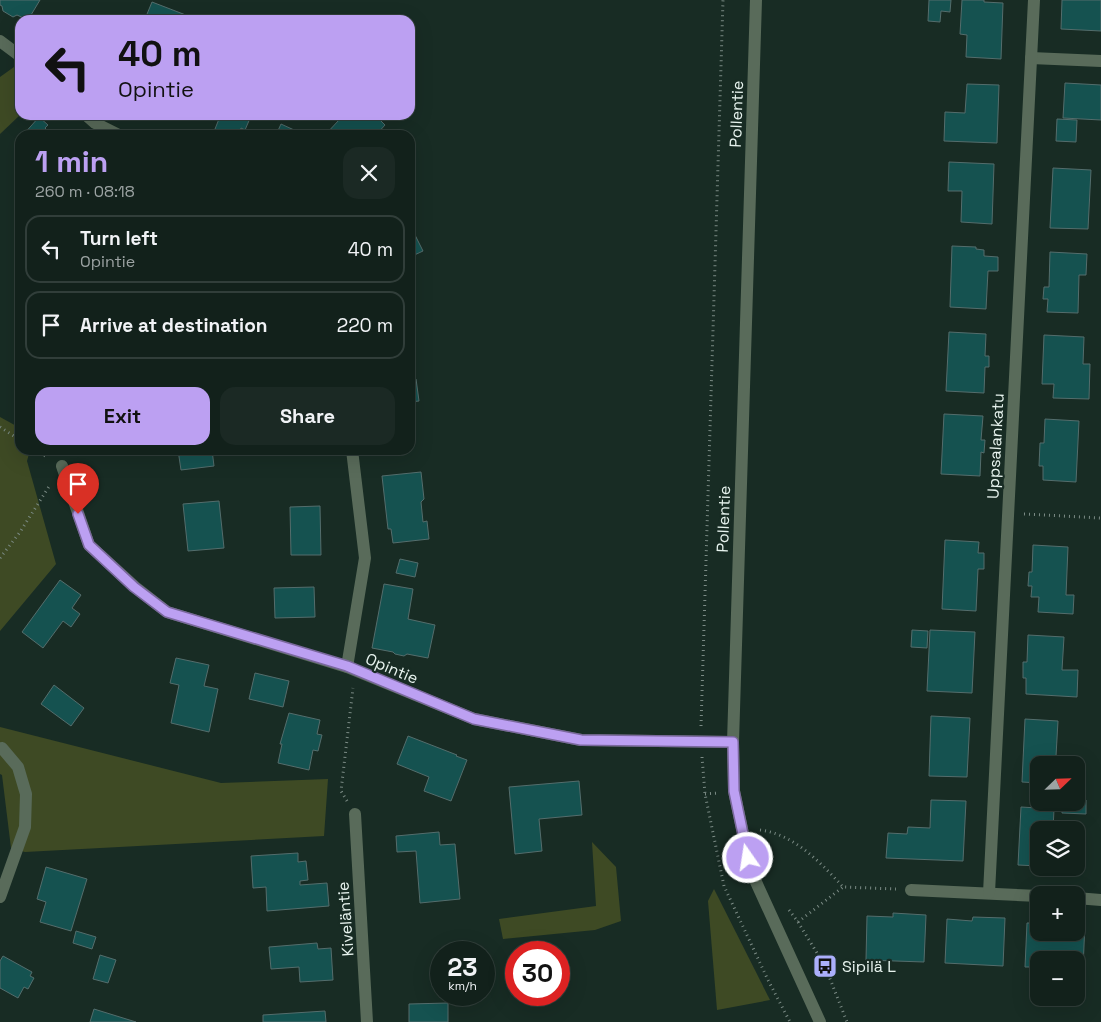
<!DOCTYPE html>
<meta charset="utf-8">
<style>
:root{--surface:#12211b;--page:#1b2924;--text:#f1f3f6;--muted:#9ca3a3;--line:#313e3a;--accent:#bca0f2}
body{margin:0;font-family:"Space Grotesk",sans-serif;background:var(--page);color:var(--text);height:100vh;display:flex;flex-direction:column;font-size:19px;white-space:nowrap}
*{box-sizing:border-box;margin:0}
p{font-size:16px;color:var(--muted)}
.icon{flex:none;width:28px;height:28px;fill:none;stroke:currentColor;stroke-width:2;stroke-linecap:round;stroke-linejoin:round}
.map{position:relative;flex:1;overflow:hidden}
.sheet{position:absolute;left:15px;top:130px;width:400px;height:325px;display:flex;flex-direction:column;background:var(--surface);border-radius:15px;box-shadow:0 5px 20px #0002,0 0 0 1px var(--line)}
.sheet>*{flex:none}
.guide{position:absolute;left:15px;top:15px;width:400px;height:105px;border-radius:15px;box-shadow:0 5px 20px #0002,0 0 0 1px var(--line);background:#bca0f2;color:#111;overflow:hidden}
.needle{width:32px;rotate:67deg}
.tools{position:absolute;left:1030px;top:756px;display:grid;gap:10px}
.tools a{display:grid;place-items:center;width:55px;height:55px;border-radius:10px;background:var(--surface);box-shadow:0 5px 20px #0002,0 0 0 1px var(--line);font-size:25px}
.speed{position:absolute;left:430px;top:941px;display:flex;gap:10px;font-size:25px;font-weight:700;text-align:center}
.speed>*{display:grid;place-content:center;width:65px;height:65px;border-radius:50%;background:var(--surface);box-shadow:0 5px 20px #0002,0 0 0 1px var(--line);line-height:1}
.speed small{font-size:12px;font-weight:400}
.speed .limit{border:8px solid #d22;background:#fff;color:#111}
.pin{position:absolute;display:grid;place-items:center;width:42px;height:42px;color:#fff;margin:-51px -21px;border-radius:50% 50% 50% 0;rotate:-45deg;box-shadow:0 0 5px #0007}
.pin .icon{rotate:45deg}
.me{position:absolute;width:55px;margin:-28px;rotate:347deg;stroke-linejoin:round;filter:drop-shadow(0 0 4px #0008)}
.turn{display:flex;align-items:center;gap:18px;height:105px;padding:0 20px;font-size:22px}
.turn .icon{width:65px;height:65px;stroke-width:2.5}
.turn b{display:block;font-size:35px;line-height:42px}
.round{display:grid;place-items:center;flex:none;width:52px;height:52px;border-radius:15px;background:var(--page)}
.overview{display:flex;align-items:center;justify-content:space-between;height:85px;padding:0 20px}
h1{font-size:30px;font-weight:800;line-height:38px;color:var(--accent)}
.button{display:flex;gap:10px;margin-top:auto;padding:10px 20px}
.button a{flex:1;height:58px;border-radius:15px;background:var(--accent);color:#111;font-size:20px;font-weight:800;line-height:58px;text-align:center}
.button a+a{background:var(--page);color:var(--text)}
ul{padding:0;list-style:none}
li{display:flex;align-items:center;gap:15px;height:68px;margin:0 10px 8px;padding:0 10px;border:2px solid var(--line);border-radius:15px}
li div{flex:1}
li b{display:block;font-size:19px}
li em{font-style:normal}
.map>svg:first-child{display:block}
.green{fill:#3e4a24}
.building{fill:#155250;stroke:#546d6c}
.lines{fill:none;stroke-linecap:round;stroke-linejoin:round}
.path{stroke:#7b8b85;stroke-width:3;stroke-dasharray:1 4;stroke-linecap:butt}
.street{stroke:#596b5a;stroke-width:12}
.route-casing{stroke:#7a689d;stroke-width:12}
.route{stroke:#bca0f2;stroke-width:9}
.labels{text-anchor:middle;stroke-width:4.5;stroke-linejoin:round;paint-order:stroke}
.street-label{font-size:16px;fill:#e7f3ee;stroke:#182c24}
.poi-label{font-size:16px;fill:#e7f3ee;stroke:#182c24;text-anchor:start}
</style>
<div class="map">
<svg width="1101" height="1022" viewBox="0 0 1101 1022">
<rect width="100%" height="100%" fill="#182c24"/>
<!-- green -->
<g class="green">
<path d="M14 67 20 72V115L0 134V77Z"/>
<path d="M0 417 20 428V450H30L27 461 56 564 0 631Z"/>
<path d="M0 727 221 783 328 779 324 836 25 852 11 848 2 775 0 774Z"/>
<path d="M592 842 616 867 621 921 595 930 503 939 499 919 596 906Z"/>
<path d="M714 889 770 1000 717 1010 708 901Z"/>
</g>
<!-- building -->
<g class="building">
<path d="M0 0H40L28 20 17 15 13 17 3 11 2 6 0 5Z"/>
<path d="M929 0H951L950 12 941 11 940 22 928 21Z"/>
<path d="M962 0H984V2L1003 3 1001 59 966 57 967 35 960 34Z"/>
<path d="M1062 0H1101V31L1061 29Z"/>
<path d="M152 2 191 17 190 20H140L141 18 145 19Z"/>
<path d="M1065 83 1101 85V120L1063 118Z"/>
<path d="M967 84 999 85 997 143 944 141 945 112 965 113Z"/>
<path d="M217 115H256L255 117 251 116 245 130 241 128 239 135H230L215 129 219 119 216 117Z"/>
<path d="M334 115H375L385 125 376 135H325L339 120Z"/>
<path d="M39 117 48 125 45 128 52 135H23Z"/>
<path d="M1057 119 1077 120 1076 142 1056 141Z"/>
<path d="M281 124 305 135H276Z"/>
<path d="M949 162 994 164 992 224 961 222 962 191H948Z"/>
<path d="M1053 168 1091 170 1088 229 1050 228Z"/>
<path d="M410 225 423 251 410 257Z"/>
<path d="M952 246 976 247V249L984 250V256L998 257V271H988L986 309 950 307Z"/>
<path d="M1050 252 1087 254 1086 275H1079L1078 313 1047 312 1048 299H1043L1044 287H1049Z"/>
<path d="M949 332 986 334 985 356H989V367H985L984 393 946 391Z"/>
<path d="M1044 335 1084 337 1083 364H1090L1089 399 1053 398 1054 384H1042Z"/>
<path d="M410 366 412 368 414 379H416L419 401 410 402Z"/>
<path d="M944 414 983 416 981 440H985L984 453 981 452 980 476 941 474Z"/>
<path d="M1045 419 1079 421 1076 482 1043 480V466H1039L1040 443H1044Z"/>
<path d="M178 450H212L214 466 181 470Z"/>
<path d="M421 472 424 499 421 502 423 522 427 521 429 539 393 543 391 529H388L382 476Z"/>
<path d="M219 501 224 548 188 551 183 504Z"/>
<path d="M320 506 321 555H291L290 507Z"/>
<path d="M945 540 979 542 978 553H984V569H978L976 611 942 609Z"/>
<path d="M1033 545 1068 547 1066 595H1074L1073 614 1038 612 1039 597H1031L1032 586H1028L1029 572H1032Z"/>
<path d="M400 559 418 563 415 577 396 573Z"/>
<path d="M60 580 81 595 72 608 80 614 71 627 63 621 43 648 22 632Z"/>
<path d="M384 584 413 589 408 619 435 625 428 658 407 654 404 656 395 654 393 652 372 648Z"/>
<path d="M314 587 315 617 275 618 274 588Z"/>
<path d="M912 630 928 631 927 648 911 647Z"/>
<path d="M930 630 975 632 972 693 927 691Z"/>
<path d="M1028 635 1064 637 1062 670H1078L1077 697 1026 694V678H1023V662H1027Z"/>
<path d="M176 658 209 665 204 686 218 689 209 732 171 723 179 685 170 683Z"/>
<path d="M255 673 289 681 283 707 249 699Z"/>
<path d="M54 685 84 708 71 726 41 704Z"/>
<path d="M289 713 320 720 317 734 322 735 318 751 313 750 309 770 278 763 282 744H280Z"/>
<path d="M931 716 970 718 967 777 929 776Z"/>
<path d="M1025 719 1058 721 1056 756 1076 757V765H1039V783L1022 782Z"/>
<path d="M408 736 457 755 456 756 467 760 451 801 424 791 429 777 397 764Z"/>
<path d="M579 781 582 815 539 819 542 851 515 854 509 787Z"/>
<path d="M1076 799 1086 800V814L1062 813V802H1076Z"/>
<path d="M931 800 966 801 963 861 886 858 888 833 907 834 908 827 930 828Z"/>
<path d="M1021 807 1054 809 1053 830H1039V866L1018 865Z"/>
<path d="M439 832 440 845 455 844 460 899 420 903 416 851 397 852 396 836Z"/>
<path d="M298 853V862L306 861 308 880 300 881V885L327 883 329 906 267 911 266 887 253 888 251 856Z"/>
<path d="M46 867 87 879 71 931 40 922 46 902 37 899Z"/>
<path d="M893 913 926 915 924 962 866 960 867 916 893 917Z"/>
<path d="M973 917 1005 918 1003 966 945 963 947 919 972 921Z"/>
<path d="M1076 921 1085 922 1083 969H1076V960H1039V967H1025L1027 923H1039V932H1076Z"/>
<path d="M76 931 96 937 92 949 73 943Z"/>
<path d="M317 943 318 949 331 948 333 980 300 982 299 967 271 969 269 947Z"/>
<path d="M100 955 116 960 108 983 93 979Z"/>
<path d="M3 956 32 972 30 976 34 978 28 989 24 987 18 998 0 988V961Z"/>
<path d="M448 1003V1022H409V1004Z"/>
<path d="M94 1009 136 1022H90Z"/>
<path d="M325 1011 326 1022H263V1015Z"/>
</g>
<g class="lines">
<!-- path -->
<g class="path">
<path d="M0 427 20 440"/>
<path d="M36 450 48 458"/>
<path d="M1024 514 1101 518"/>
<path d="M0 558 20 532 50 485"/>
<path d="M701 726 723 0"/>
<path d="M702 757 705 794 724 886 768 980 790 1022"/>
<path d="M705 794 718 793"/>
<path d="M347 801 341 791 353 688"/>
<path d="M760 830C794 834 821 863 843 887L896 889"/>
<path d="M789 910 798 922 825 966 847 1022"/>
<path d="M798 922 843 887"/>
</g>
<!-- street -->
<g class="street">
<path d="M756 0 733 742 734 791 751 871 820 1022"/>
<path d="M0 41 20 56"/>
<path d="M1031 58 1101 61"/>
<path d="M86 115 95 123 119 135"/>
<path d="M62 466 89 545 135 587 167 612 347 667 474 719 581 740 733 742"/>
<path d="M347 667 365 558 352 450"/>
<path d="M355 814 367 1022"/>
<path d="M911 890 1039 896"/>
<path d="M989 893 1034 0"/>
<path d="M0 897 25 827 26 794 18 767 2 748"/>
<path d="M1076 898 1101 900"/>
</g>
</g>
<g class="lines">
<!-- route casing -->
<g class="route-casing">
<path id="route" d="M78 514 89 545 134 587 167 612 347 666 474 719 581 740 733 742 734 791 748 858"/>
</g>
<!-- route -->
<use href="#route" class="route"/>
</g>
<!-- icons -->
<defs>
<g id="bus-square" transform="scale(1.25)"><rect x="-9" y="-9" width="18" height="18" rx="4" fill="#abaffb" stroke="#182c24"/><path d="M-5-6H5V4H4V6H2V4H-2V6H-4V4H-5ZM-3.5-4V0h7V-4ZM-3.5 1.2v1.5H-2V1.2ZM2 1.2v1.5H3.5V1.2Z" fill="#111"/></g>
</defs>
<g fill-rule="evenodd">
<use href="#bus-square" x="825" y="966"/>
</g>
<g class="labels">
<!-- street labels -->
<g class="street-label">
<text transform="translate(736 114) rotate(-88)" y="6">Pollentie</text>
<text transform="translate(995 446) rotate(-87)" y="6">Uppsalankatu</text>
<text transform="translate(723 519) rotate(-88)" y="6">Pollentie</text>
<text transform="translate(392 668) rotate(23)" y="6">Opintie</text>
<text transform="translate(345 919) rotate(-94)" y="6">Kiveläntie</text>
</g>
<!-- poi labels -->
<g class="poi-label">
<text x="842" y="972">Sipilä L</text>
</g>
</g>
</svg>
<div class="tools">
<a><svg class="needle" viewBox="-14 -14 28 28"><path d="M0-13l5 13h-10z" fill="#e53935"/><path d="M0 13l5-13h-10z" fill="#9ca3a3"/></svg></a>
<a><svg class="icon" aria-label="layers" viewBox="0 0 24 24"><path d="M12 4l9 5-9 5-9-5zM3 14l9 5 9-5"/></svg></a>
<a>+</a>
<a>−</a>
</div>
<div class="speed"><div>23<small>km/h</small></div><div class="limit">30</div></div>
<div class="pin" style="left:78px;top:514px;background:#d93025"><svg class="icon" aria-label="arrive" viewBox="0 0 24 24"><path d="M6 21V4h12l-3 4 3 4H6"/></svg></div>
<svg class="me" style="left:748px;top:858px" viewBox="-20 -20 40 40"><circle r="17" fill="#bca0f2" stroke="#fff" stroke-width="3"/><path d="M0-11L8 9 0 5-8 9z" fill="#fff"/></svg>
<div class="guide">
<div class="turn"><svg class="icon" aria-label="left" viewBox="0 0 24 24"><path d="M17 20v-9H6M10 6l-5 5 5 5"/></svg><div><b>40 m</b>Opintie</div></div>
</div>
<section class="sheet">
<div class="overview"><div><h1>1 min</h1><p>260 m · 08:18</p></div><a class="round"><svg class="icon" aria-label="close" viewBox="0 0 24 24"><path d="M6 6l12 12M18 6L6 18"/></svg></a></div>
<ul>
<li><svg class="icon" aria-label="left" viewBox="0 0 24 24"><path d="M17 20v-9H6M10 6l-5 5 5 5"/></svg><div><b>Turn left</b><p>Opintie</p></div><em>40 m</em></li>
<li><svg class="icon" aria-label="arrive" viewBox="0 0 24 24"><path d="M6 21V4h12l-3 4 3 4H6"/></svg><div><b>Arrive at destination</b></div><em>220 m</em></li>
</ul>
<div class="button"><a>Exit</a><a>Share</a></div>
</section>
</div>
